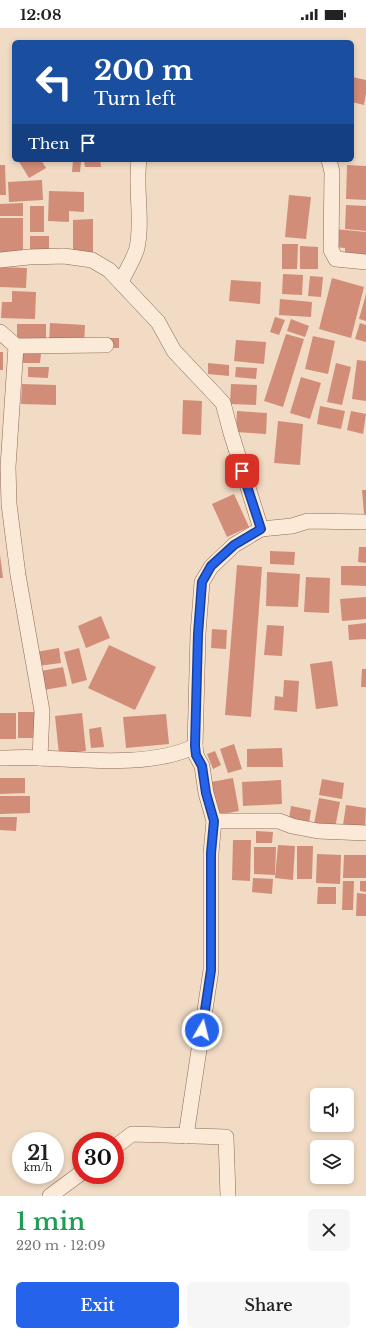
<!DOCTYPE html>
<meta charset="utf-8">
<style>
:root{--surface:#fff;--page:#f6f6f6;--text:#222;--muted:#767676;--accent:#2563eb}
body{margin:0;font-family:"Libre Baskerville",serif;background:var(--page);color:var(--text);height:100vh;display:flex;flex-direction:column;font-size:15px;white-space:nowrap}
*{box-sizing:border-box;margin:0}
p{font-size:13px;color:var(--muted)}
.icon{flex:none;width:22px;height:22px;fill:none;stroke:currentColor;stroke-width:2;stroke-linecap:round;stroke-linejoin:round}
.map{position:relative;height:1168px;overflow:hidden}
.details{display:flex;flex-direction:column;background:var(--surface);flex:1}
.details>*{flex:none}
.hud{position:absolute;left:12px;top:12px;width:342px;height:122px;border-radius:6px;box-shadow:0 2px 6px #0003;background:#1a4fa0;color:#fff;overflow:hidden}
.tools{position:absolute;left:310px;top:1060px;display:grid;gap:8px}
.tools a{display:grid;place-items:center;width:44px;height:44px;border-radius:6px;background:var(--surface);box-shadow:0 2px 6px #0003;font-size:20px}
.speed{position:absolute;left:12px;top:1104px;display:flex;gap:8px;font-size:20px;font-weight:700;text-align:center}
.speed>*{display:grid;place-content:center;width:52px;height:52px;border-radius:50%;background:var(--surface);box-shadow:0 2px 6px #0003;line-height:1}
.speed small{font-size:10px;font-weight:400}
.speed .limit{border:6px solid #d22;background:#fff;color:#111}
.pin{position:absolute;display:grid;place-items:center;width:34px;height:34px;color:#fff;margin:-17px;border-radius:8px;box-shadow:0 2px 6px #0006}
.me{position:absolute;width:44px;margin:-22px;rotate:8deg;stroke-linejoin:round;filter:drop-shadow(0 0 3px #0008)}
.turn{display:flex;align-items:center;gap:14px;height:84px;padding:0 16px;font-size:18px}
.turn .icon{width:52px;height:52px;stroke-width:2.5}
.turn b{display:block;font-size:28px;line-height:34px}
.then{display:flex;align-items:center;height:38px;padding:0 16px;background:#0003;gap:8px;font-size:15px}
.round{display:grid;place-items:center;flex:none;width:42px;height:42px;border-radius:6px;background:var(--page)}
.overview{display:flex;align-items:center;justify-content:space-between;height:68px;padding:0 16px}
h1{font-size:24px;font-weight:600;line-height:30px;color:#1e9e55}
.action{display:flex;gap:8px;margin-top:auto;padding:8px 16px}
.action a{flex:1;height:46px;border-radius:6px;background:var(--accent);color:#fff;font-size:16px;font-weight:600;line-height:46px;text-align:center}
.action a+a{background:var(--page);color:var(--text)}
.status{display:flex;justify-content:space-between;align-items:center;height:28px;padding:0 20px;background:var(--surface);direction:ltr}
.status svg{height:11px;fill:currentColor}
.map>svg:first-child{display:block}
.building{fill:#d18d78}
.lines{fill:none;stroke-linecap:round;stroke-linejoin:round}
.street-casing{stroke:#8c6b59;stroke-width:16}
.street{stroke:#fbead8;stroke-width:15}
.route-casing{stroke:#184099;stroke-width:10}
.route{stroke:#2563eb;stroke-width:7}
</style>
<div class="status"><b>12:08</b><svg viewBox="0 0 49 12"><path d="M0 12V9h3v3zM5 12V6h3v6zM10 12V3h3v9zM15 12V0h3v12zM26 1h20v11H26zM47 4h2v5h-2z"/></svg></div>
<div class="map">
<svg width="366" height="1168" viewBox="0 0 366 1168">
<rect width="100%" height="100%" fill="#f1dbc4"/>
<!-- building -->
<g class="building">
<path d="M352 49 366 52V65L364 77 352 74Z"/>
<path d="M18 132H41L46 140 29 150Z"/>
<path d="M84 132H100L101 139H85Z"/>
<path d="M73 133 81 134 80 144H72Z"/>
<path d="M0 137H5L6 167H0Z"/>
<path d="M347 137 366 138V172L346 171Z"/>
<path d="M42 152 43 172 9 174 8 154Z"/>
<path d="M49 163 84 164V184L69 183V194L48 193Z"/>
<path d="M289 167 311 169 306 211 285 209Z"/>
<path d="M23 175V188H0V176Z"/>
<path d="M346 177 366 178V203L345 201Z"/>
<rect x="30" y="178" width="14" height="26"/>
<rect x="0" y="190" width="23" height="38"/>
<path d="M93 191V225H73V192Z"/>
<path d="M335 201 366 204V230L345 228V220L333 219Z"/>
<path d="M30 208H49V224L30 223Z"/>
<path d="M282 216H298L297 241H282Z"/>
<path d="M300 218 318 219V241H300Z"/>
<path d="M0 239 27 240 26 260 0 259Z"/>
<path d="M283 246 303 247 302 267 282 266Z"/>
<path d="M310 248 323 249 321 269 308 268Z"/>
<path d="M332 250 364 259 351 310 319 301Z"/>
<path d="M231 252 261 254 260 276 229 273Z"/>
<path d="M12 263 36 264 35 291 1 290 2 274H12Z"/>
<path d="M366 266V293L359 291Z"/>
<path d="M280 271 312 274 311 289 279 287Z"/>
<path d="M275 289 285 292 279 307 270 304Z"/>
<path d="M291 291 309 298 305 309 287 303Z"/>
<path d="M50 295 85 297 84 317 49 316Z"/>
<path d="M360 295 366 297V314L355 311Z"/>
<rect x="17" y="296" width="29" height="19"/>
<path d="M286 306 304 311 283 379 264 373Z"/>
<path d="M313 308 335 313 328 346 305 341Z"/>
<rect x="107" y="310" width="12" height="10"/>
<path d="M236 312 266 314 264 336 234 333Z"/>
<rect x="0" y="324" width="3" height="18"/>
<path d="M20 325 41 326 40 335H19Z"/>
<path d="M357 332 366 333V373L352 371Z"/>
<path d="M208 335 229 337V348L208 346Z"/>
<path d="M336 335 351 339 342 377 327 374Z"/>
<path d="M28 339H49L48 350 28 349Z"/>
<path d="M236 339 257 340 256 351 235 349Z"/>
<path d="M301 349 321 355 310 391 290 385Z"/>
<path d="M22 356 56 357V377L21 376Z"/>
<path d="M231 356 257 357 256 377 230 376Z"/>
<path d="M183 372 202 373 201 407 182 406Z"/>
<path d="M320 378 345 383 341 401 317 396Z"/>
<path d="M237 383 267 385 266 406 236 404Z"/>
<path d="M351 383 366 386 363 406 347 402Z"/>
<path d="M278 393 303 396 300 437 274 435Z"/>
<path d="M362 462H366V486H364Z"/>
<path d="M234 466 249 499 227 509 212 476Z"/>
<path d="M359 519H366V535L358 534Z"/>
<path d="M270 523 295 524 294 537 270 536Z"/>
<path d="M0 527 3 550H0Z"/>
<path d="M237 537 262 539 251 689 225 687Z"/>
<path d="M341 538H366V558L341 557Z"/>
<path d="M267 544 300 546 298 579 266 578Z"/>
<path d="M306 549 330 550 329 585 304 584Z"/>
<path d="M366 569V591L342 593 340 571Z"/>
<path d="M101 588 110 610 86 620 78 598Z"/>
<path d="M366 595V611L349 612 348 597Z"/>
<path d="M267 597 284 598 282 628 264 627Z"/>
<path d="M212 601 227 602 226 621 211 620Z"/>
<path d="M109 617 156 639 135 682 88 660Z"/>
<path d="M59 620 61 635 38 638 36 624Z"/>
<path d="M79 620 87 652 72 656 64 624Z"/>
<path d="M332 633 338 678 316 681 310 636Z"/>
<path d="M63 639 67 658 44 662 41 643Z"/>
<path d="M362 641H366V659H361Z"/>
<path d="M284 652 299 653 297 684 274 682 275 668 283 669Z"/>
<rect x="18" y="684" width="18" height="26"/>
<rect x="0" y="685" width="16" height="26"/>
<path d="M82 685 86 723 59 726 55 688Z"/>
<path d="M166 686 169 716 126 720 123 689Z"/>
<path d="M101 699 104 719 91 720 89 701Z"/>
<path d="M234 716 242 741 228 745 220 721Z"/>
<path d="M282 720 283 739H247V721Z"/>
<path d="M215 723 221 737 213 741 207 726Z"/>
<path d="M0 750H25V765L0 766Z"/>
<path d="M233 750 239 783 217 787 211 754Z"/>
<path d="M322 751 344 755 342 771 319 767Z"/>
<path d="M281 752 282 776 243 778 242 754Z"/>
<path d="M0 768H30V785L0 786Z"/>
<path d="M319 770 340 774 335 800 314 796Z"/>
<path d="M346 777 366 780 365 801 343 797Z"/>
<path d="M291 778 311 782 309 795 289 791Z"/>
<path d="M0 789H17L16 803 0 802Z"/>
<path d="M256 803 273 804 272 815H256Z"/>
<path d="M233 812H251L250 853 232 852Z"/>
<path d="M278 817 295 818 293 852 275 850Z"/>
<path d="M297 818H313L312 851H297Z"/>
<path d="M254 819H276L275 847 254 846Z"/>
<path d="M317 826 341 827 340 856 316 855Z"/>
<path d="M344 827H366V850H343Z"/>
<path d="M253 850 273 851 272 866 252 864Z"/>
<path d="M343 853H354L353 882H342Z"/>
<path d="M360 853H366V864L360 863Z"/>
<path d="M318 859H336V876H317Z"/>
<path d="M357 865 366 866V888H356Z"/>
</g>
<g class="lines">
<!-- street casing -->
<g class="street-casing">
<g id="street">
<path d="M329 132 332 144 331 222 336 231 366 234"/>
<path d="M0 232 29 229 64 228 92 232 109 242 158 294 174 323 223 375 231 405 261 501 292 498 308 493 366 494"/>
<path d="M121 254C126 243 134 231 137 220 143 191 135 161 139 132"/>
<path d="M0 304 16 318 106 317"/>
<path d="M16 318 8 439 9 476 18 547 42 683 40 730"/>
<path d="M261 501 234 517 211 539 202 554 198 606 195 718 196 727 202 738 206 765 214 793H279L292 798 318 803 366 805"/>
<path d="M0 730C13 730 27 729 40 730 84 732 155 739 195 718"/>
<path d="M186 1108 211 942V825L214 793"/>
<path d="M115 1119 132 1106 226 1109 228 1168"/>
<path d="M50 1168 81 1145"/>
</g>
</g>
<!-- street -->
<use href="#street" class="street"/>
</g>
<g class="lines">
<!-- route casing -->
<g class="route-casing">
<path id="route" d="M202 1002 211 942V825L214 793 206 765 202 738 196 727 195 718 198 606 202 554 211 538 234 517 261 501 242 443"/>
</g>
<!-- route -->
<use href="#route" class="route"/>
</g>
</svg>
<div class="tools">
<a><svg class="icon" aria-label="sound" viewBox="0 0 24 24"><path d="M4 9h4l5-4v14l-5-4H4zM17 9q2 3 0 6"/></svg></a>
<a><svg class="icon" aria-label="layers" viewBox="0 0 24 24"><path d="M12 4l9 5-9 5-9-5zM3 14l9 5 9-5"/></svg></a>
</div>
<div class="speed"><div>21<small>km/h</small></div><div class="limit">30</div></div>
<div class="pin" style="left:242px;top:443px;background:#d93025"><svg class="icon" aria-label="arrive" viewBox="0 0 24 24"><path d="M6 21V4h12l-3 4 3 4H6"/></svg></div>
<svg class="me" style="left:202px;top:1002px" viewBox="-20 -20 40 40"><circle r="17" fill="#2563eb" stroke="#fff" stroke-width="3"/><path d="M0-11L8 9 0 5-8 9z" fill="#fff"/></svg>
<div class="hud">
<div class="turn"><svg class="icon" aria-label="left" viewBox="0 0 24 24"><path d="M17 20v-9H6M10 6l-5 5 5 5"/></svg><div><b>200 m</b>Turn left</div></div>
<div class="then">Then<svg class="icon" aria-label="arrive" viewBox="0 0 24 24"><path d="M6 21V4h12l-3 4 3 4H6"/></svg></div>
</div>
</div>
<section class="details">
<div class="overview"><div><h1>1 min</h1><p>220 m · 12:09</p></div><a class="round"><svg class="icon" aria-label="close" viewBox="0 0 24 24"><path d="M6 6l12 12M18 6L6 18"/></svg></a></div>
<div class="action"><a>Exit</a><a>Share</a></div>
</section>
